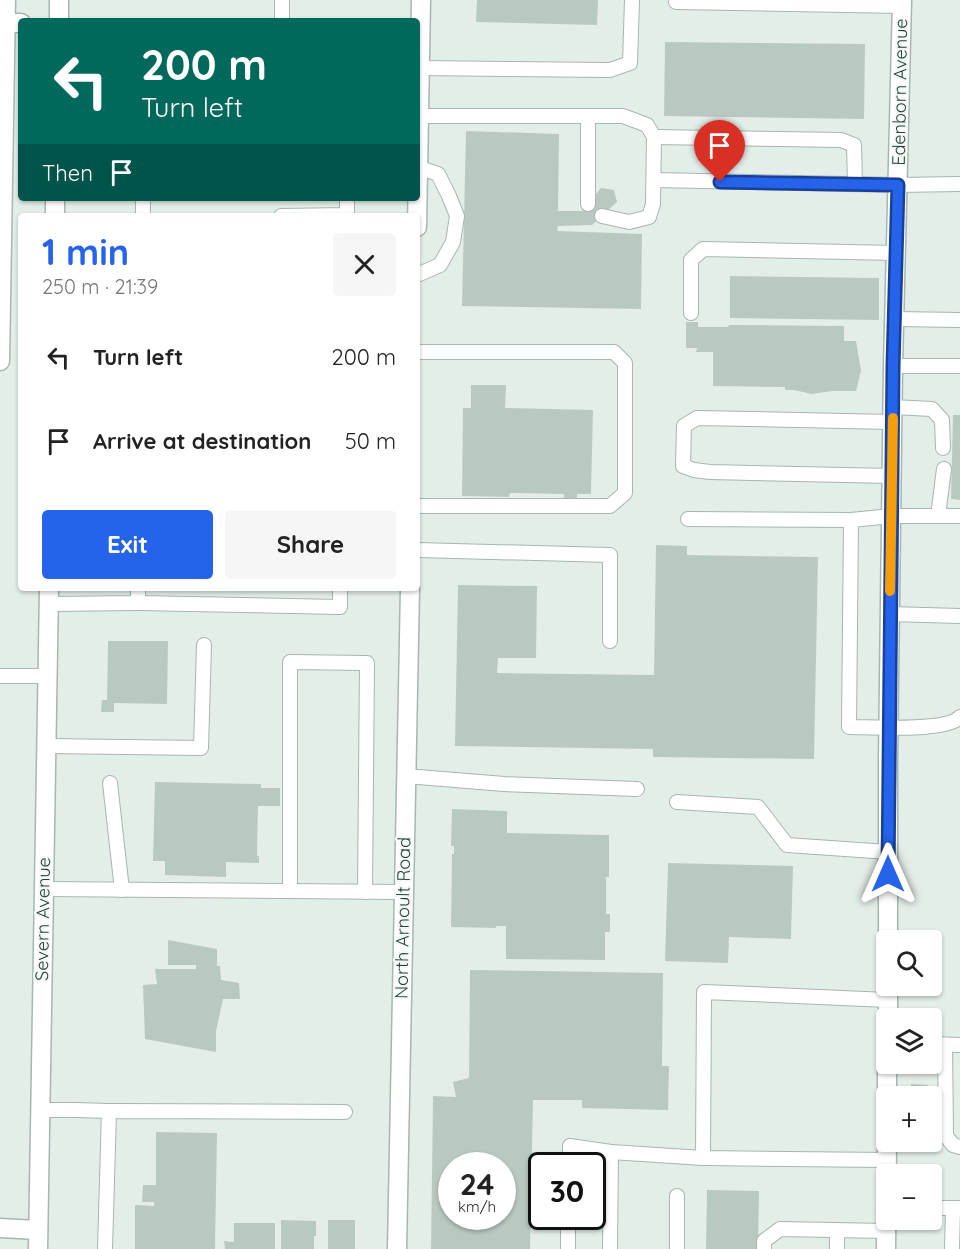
<!DOCTYPE html>
<meta charset="utf-8">
<style>
:root{--surface:#fff;--page:#f6f6f6;--text:#222;--muted:#767676;--accent:#2563eb}
body{margin:0;font-family:Quicksand,sans-serif;background:var(--page);color:var(--text);height:100vh;display:flex;flex-direction:column;font-size:22px;white-space:nowrap}
*{box-sizing:border-box;margin:0}
p{font-size:20px;color:var(--muted)}
.icon{flex:none;width:33px;height:33px;fill:none;stroke:currentColor;stroke-width:2;stroke-linecap:round;stroke-linejoin:round}
.map{position:relative;flex:1;overflow:hidden}
.side{position:absolute;left:18px;top:213px;width:402px;height:378px;display:flex;flex-direction:column;background:var(--surface);border-radius:6px;box-shadow:0 2px 4px #0004}
.side>*{flex:none}
.hud{position:absolute;left:18px;top:18px;width:402px;height:183px;border-radius:6px;box-shadow:0 2px 4px #0004;background:#00695c;color:#fff;overflow:hidden}
.fabs{position:absolute;left:876px;top:930px;display:grid;gap:12px}
.fabs a{display:grid;place-items:center;width:66px;height:66px;border-radius:6px;background:var(--surface);box-shadow:0 2px 4px #0004;font-size:30px}
.speed{position:absolute;left:438px;top:1152px;display:flex;gap:12px;font-size:30px;font-weight:700;text-align:center}
.speed>*{display:grid;place-content:center;width:78px;height:78px;border-radius:50%;background:var(--surface);box-shadow:0 2px 4px #0004;line-height:1}
.speed small{font-size:15px;font-weight:400}
.speed .limit{border:3px solid #111;border-radius:9px;background:#fff;color:#111}
.pin{position:absolute;display:grid;place-items:center;width:51px;height:51px;color:#fff;margin:-62px -26px;border-radius:50% 50% 50% 0;rotate:-45deg;box-shadow:0 0 6px #0007}
.pin .icon{rotate:45deg}
.me{position:absolute;width:66px;margin:-33px;rotate:0deg;stroke-linejoin:round;filter:drop-shadow(0 0 4px #0008)}
.turn{display:flex;align-items:center;gap:21px;height:126px;padding:0 24px;font-size:27px}
.turn .icon{width:78px;height:78px;stroke-width:2.5}
.turn b{display:block;font-size:42px;line-height:51px}
.then{display:flex;align-items:center;height:57px;padding:0 24px;background:#0003;gap:12px;font-size:22px}
.round{display:grid;place-items:center;flex:none;width:63px;height:63px;border-radius:6px;background:var(--page)}
.summary{display:flex;align-items:center;justify-content:space-between;height:102px;padding:0 24px}
h1{font-size:36px;font-weight:700;line-height:45px;color:var(--accent)}
.cta{display:flex;gap:12px;margin-top:auto;padding:12px 24px}
.cta a{flex:1;height:69px;border-radius:6px;background:var(--accent);color:#fff;font-size:24px;font-weight:700;line-height:69px;text-align:center}
.cta a+a{background:var(--page);color:var(--text)}
ul{padding:0;list-style:none}
li{display:flex;align-items:center;gap:18px;height:84px;padding:0 24px}
li div{flex:1}
li b{display:block;font-size:22px}
li em{font-style:normal}
.map>svg:first-child{display:block}
.building{fill:#b9c9c2;fill-rule:evenodd}
.lines{fill:none;stroke-linecap:round;stroke-linejoin:round}
.service-casing{stroke:#a6b6b0;stroke-width:16}
.minor-casing{stroke:#a6b6b0;stroke-width:21}
.tertiary-casing{stroke:#a6b6b0;stroke-width:21}
.service{stroke:#fff;stroke-width:14}
.minor{stroke:#fff;stroke-width:18}
.tertiary{stroke:#fff;stroke-width:18}
.route-casing{stroke:#184099;stroke-width:15}
.route{stroke:#2563eb;stroke-width:10}
.slow{stroke:#f59e0b;stroke-width:10}
.labels{text-anchor:middle;stroke-width:4.5;stroke-linejoin:round;paint-order:stroke}
.street-label{font-size:18px;fill:#234038;stroke:#f5faf7}
</style>
<div class="map">
<svg width="960" height="1249" viewBox="0 0 960 1249">
<rect width="100%" height="100%" fill="#e4eee9"/>
<!-- building -->
<g class="building">
<path d="M477 0H598L597 25 476 22Z"/>
<path d="M665 42 865 44 864 119 664 116Z"/>
<path d="M466 131 559 134 558 211H582L601 188 614 190 617 202 592 225 558 226 557 231 642 234 641 309 462 306Z"/>
<path d="M730 276 879 278V320L730 318Z"/>
<path d="M686 322H698V327H728L729 325 844 326V341H856L861 371 856 391H833L811 394 794 390H785V387L713 386V352H696L697 348H686Z"/>
<path d="M471 385H506L505 408 593 410 591 494H577V501L564 500V494L510 493 509 497 462 496 463 408H471Z"/>
<path d="M953 415H960V500L951 499Z"/>
<path d="M656 545 687 546V555L818 557 814 759 653 757V749L455 746 458 585 537 586 536 658H498L497 673 654 675Z"/>
<path d="M108 641H168L167 704 114 703V712H101L102 700H107Z"/>
<path d="M155 782 261 784V788H280V806H258L257 856H259V863L226 862V877L165 875V861H153Z"/>
<path d="M452 809 507 811V833L609 835V877H606V914H610V932H605V960L506 959V926H496V928L451 927 452 854H454V846H451Z"/>
<path d="M668 863 793 866 791 939 729 937 728 963 665 961Z"/>
<path d="M168 940 217 949V966H220L221 980 239 983 240 999H223L216 1031V1052L145 1039 143 985 157 984 155 969H196V965H168Z"/>
<path d="M470 970 663 973 662 1066H669L668 1110 582 1108V1100H533L530 1249H431L433 1096 456 1097 453 1082 469 1078ZM452 1166H502V1216H452Z"/>
<path d="M911 1084 928 1085V1096H910Z"/>
<path d="M156 1132 217 1133 215 1249H135V1205L154 1206V1202H142L143 1185H156Z"/>
<path d="M707 1190 759 1191 758 1249H706Z"/>
<path d="M281 1220 316 1221V1236H314V1249H281Z"/>
<rect x="328" y="1220" width="27" height="29"/>
<path d="M234 1223H275V1249H225L224 1241 234 1242Z"/>
</g>
<g class="lines">
<!-- service casing -->
<g class="service-casing">
<g id="service">
<path d="M282 0V21"/>
<path d="M676 2 902 6"/>
<path d="M420 68 610 70 630 63 632 0"/>
<path d="M419 116H623L647 125 654 137 653 204 649 217 629 222 602 216"/>
<path d="M654 137 841 140 854 145 855 184"/>
<path d="M654 180 898 185 960 184"/>
<path d="M143 198V216"/>
<path d="M588 204V116"/>
<path d="M281 216 347 215V198"/>
<path d="M417 275 440 265 453 242 457 216 449 196 438 174 418 167"/>
<path d="M691 313V260L703 249 897 253"/>
<path d="M895 319 960 320"/>
<path d="M417 352H614L625 363V493L610 506H417"/>
<path d="M893 366H960"/>
<path d="M893 407 932 409 942 420 943 448"/>
<path d="M892 476 710 472 694 470 683 466 684 426 697 418 893 422"/>
<path d="M938 516 944 469"/>
<path d="M960 516H892L851 520 849 727C871 727 947 732 960 717"/>
<path d="M688 519 851 520"/>
<path d="M417 550 610 555V641"/>
<path d="M138 603 340 607V588"/>
<path d="M49 604 138 603V588"/>
<path d="M890 614 960 616"/>
<path d="M0 676H47"/>
<path d="M46 746 201 748 204 645"/>
<path d="M406 776 504 784 637 789"/>
<path d="M110 783 122 890"/>
<path d="M677 802 758 807 787 845 888 852"/>
<path d="M44 889 404 892"/>
<path d="M290 891V662L367 663 365 892"/>
<path d="M932 1044 960 1045"/>
<path d="M945 1045 946 1136 953 1145 960 1147"/>
<path d="M40 1110H75L109 1111"/>
<path d="M611 1152 703 1158"/>
<path d="M887 1160 703 1158 704 992 888 1000"/>
<path d="M570 1166V1146L611 1152 610 1249"/>
<path d="M932 1208H960"/>
<path d="M105 1249 109 1111 345 1112"/>
<path d="M568 1249V1216"/>
<path d="M677 1249V1196"/>
<path d="M764 1249V1241L780 1229 886 1231"/>
<path d="M837 1249V1230"/>
<path d="M952 1249 953 1208"/>
</g>
</g>
<!-- minor casing -->
<g class="minor-casing">
<g id="minor">
<path d="M0 23H21"/>
<path d="M417 227 421 0"/>
<path d="M888 940V760L893 366 902 0"/>
<path d="M888 1018V986"/>
<path d="M887 1096V1064"/>
<path d="M0 1228 38 1230"/>
<path d="M397 1249 410 588"/>
<path d="M886 1249 887 1142"/>
</g>
</g>
<!-- tertiary casing -->
<g class="tertiary-casing">
<g id="tertiary">
<path d="M59 21V0"/>
<path d="M55 216V198"/>
<path d="M0 361 6 0"/>
<path d="M38 1249 49 588"/>
</g>
</g>
<!-- service -->
<use href="#service" class="service"/>
<!-- minor -->
<use href="#minor" class="minor"/>
<!-- tertiary -->
<use href="#tertiary" class="tertiary"/>
</g>
<g class="lines">
<!-- route casing -->
<g class="route-casing">
<path id="route" d="M720 182 898 185 893 366 888 874"/>
</g>
<!-- route -->
<use href="#route" class="route"/>
<!-- slow -->
<path class="slow" d="M890 591 893 418"/>
</g>
<g class="labels">
<!-- street labels -->
<g class="street-label">
<text transform="translate(900 92) rotate(-89)" y="6">Edenborn Avenue</text>
<text transform="translate(403 918) rotate(-89)" y="6">North Arnoult Road</text>
<text transform="translate(43 919) rotate(-89)" y="6">Severn Avenue</text>
</g>
</g>
</svg>
<div class="fabs">
<a><svg class="icon" aria-label="search" viewBox="0 0 24 24"><circle cx="10" cy="10" r="6"/><path d="M15 15l6 6"/></svg></a>
<a><svg class="icon" aria-label="layers" viewBox="0 0 24 24"><path d="M12 4l9 5-9 5-9-5zM3 14l9 5 9-5"/></svg></a>
<a>+</a>
<a>−</a>
</div>
<div class="speed"><div>24<small>km/h</small></div><div class="limit">30</div></div>
<div class="pin" style="left:720px;top:182px;background:#d93025"><svg class="icon" aria-label="arrive" viewBox="0 0 24 24"><path d="M6 21V4h12l-3 4 3 4H6"/></svg></div>
<svg class="me" style="left:888px;top:874px" viewBox="-20 -20 40 40"><path d="M0-17L14 15 0 8-14 15z" fill="#2563eb" stroke="#fff" stroke-width="4"/></svg>
<div class="hud">
<div class="turn"><svg class="icon" aria-label="left" viewBox="0 0 24 24"><path d="M17 20v-9H6M10 6l-5 5 5 5"/></svg><div><b>200 m</b>Turn left</div></div>
<div class="then">Then<svg class="icon" aria-label="arrive" viewBox="0 0 24 24"><path d="M6 21V4h12l-3 4 3 4H6"/></svg></div>
</div>
<section class="side">
<div class="summary"><div><h1>1 min</h1><p>250 m · 21:39</p></div><a class="round"><svg class="icon" aria-label="close" viewBox="0 0 24 24"><path d="M6 6l12 12M18 6L6 18"/></svg></a></div>
<ul>
<li><svg class="icon" aria-label="left" viewBox="0 0 24 24"><path d="M17 20v-9H6M10 6l-5 5 5 5"/></svg><div><b>Turn left</b></div><em>200 m</em></li>
<li><svg class="icon" aria-label="arrive" viewBox="0 0 24 24"><path d="M6 21V4h12l-3 4 3 4H6"/></svg><div><b>Arrive at destination</b></div><em>50 m</em></li>
</ul>
<div class="cta"><a>Exit</a><a>Share</a></div>
</section>
</div>
